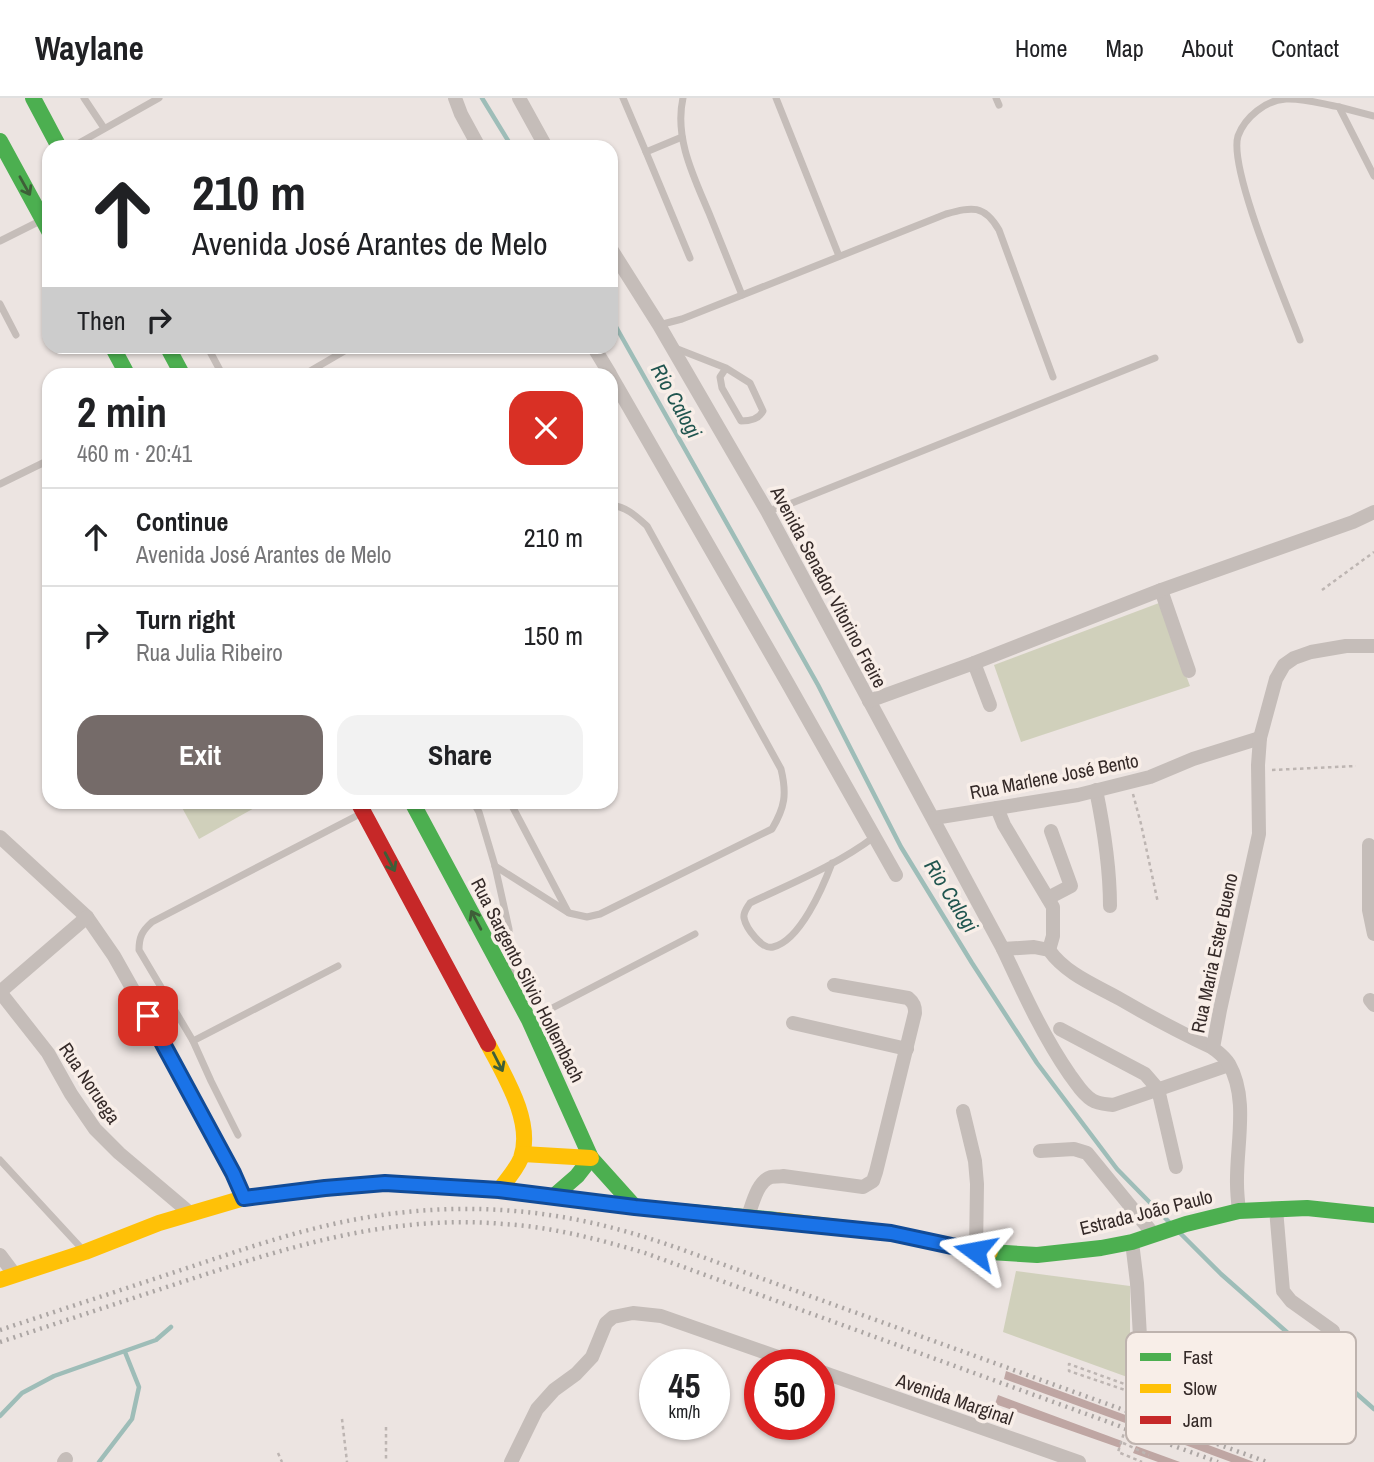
<!DOCTYPE html>
<meta charset="utf-8">
<style>
:root{--surface:#fff;--page:#f2f2f2;--text:#202124;--muted:#757577;--line:#e0e0e0;--accent:#756b69}
body{margin:0;font-family:"Archivo Narrow",sans-serif;background:var(--page);color:var(--text);height:100vh;display:flex;flex-direction:column;font-size:26px;white-space:nowrap}
*{box-sizing:border-box;margin:0}
p{font-size:23px;color:var(--muted)}
.icon{flex:none;width:38px;height:38px;fill:none;stroke:currentColor;stroke-width:2;stroke-linecap:round;stroke-linejoin:round}
.map{position:relative;flex:1;overflow:hidden}
.sheet{position:absolute;left:42px;top:270px;width:576px;height:441px;display:flex;flex-direction:column;background:var(--surface);border-radius:21px;box-shadow:0 2px 5px #0004}
.sheet>*{flex:none}
.top-card{position:absolute;left:42px;top:42px;width:576px;height:214px;border-radius:21px;box-shadow:0 2px 5px #0004;background:#fff;color:var(--text);overflow:hidden}
.speed{position:absolute;left:639px;top:1251px;display:flex;gap:14px;font-size:35px;font-weight:700;text-align:center}
.speed>*{display:grid;place-content:center;width:91px;height:91px;border-radius:50%;background:var(--surface);box-shadow:0 2px 5px #0004;line-height:1}
.speed small{font-size:18px;font-weight:400}
.speed .limit{border:10px solid #d22;background:#fff;color:#111}
.pin{position:absolute;display:grid;place-items:center;width:60px;height:60px;color:#fff;margin:-30px;border-radius:14px;box-shadow:0 4px 10px #0006}
.me{position:absolute;width:77px;margin:-38px;rotate:283deg;stroke-linejoin:round;filter:drop-shadow(0 0 5px #0008)}
.turn{display:flex;align-items:center;gap:24px;height:147px;padding:0 35px;font-size:32px}
.turn .icon{width:91px;height:91px;stroke-width:2.5}
.turn b{display:block;font-size:49px;line-height:60px}
.then{display:flex;align-items:center;height:66px;padding:0 35px;background:#0003;gap:14px;font-size:26px}
.round{display:grid;place-items:center;flex:none;width:74px;height:74px;border-radius:21px;background:var(--page)}
.overview{display:flex;align-items:center;justify-content:space-between;height:119px;padding:0 35px}
h1{font-size:42px;font-weight:700;line-height:52px}
.primary-button{display:flex;gap:14px;margin-top:auto;padding:14px 35px}
.primary-button a{flex:1;height:80px;border-radius:21px;background:var(--accent);color:#fff;font-size:28px;font-weight:700;line-height:80px;text-align:center}
.primary-button a+a{background:var(--page);color:var(--text)}
ul{padding:0;list-style:none}
li{display:flex;align-items:center;gap:21px;height:98px;padding:0 35px;border-top:2px solid var(--line)}
li div{flex:1}
li b{display:block;font-size:26px}
li em{font-style:normal}
header{display:flex;align-items:center;gap:42px;box-sizing:border-box;height:98px;padding:0 35px;background:var(--surface);border-bottom:2px solid var(--line)}
header strong{font-size:33px}
nav{display:flex;gap:38px;margin-inline-start:auto;font-size:24px}
.map>svg:first-child{display:block}
.green{fill:#d0d0bb}
.lines{fill:none;stroke-linecap:round;stroke-linejoin:round}
.stream{stroke:#9ebdb8;stroke-width:4.5}
.building{fill:#bfa6a3}
.path{stroke:#bdb5b2;stroke-width:2.5;stroke-dasharray:3.5 3.5;stroke-linecap:butt}
.lane{stroke:#c5bdb9;stroke-width:7}
.street{stroke:#c5bdb9;stroke-width:14}
.fast{stroke:#4caf50;stroke-width:16}
.slow{stroke:#ffc107;stroke-width:16}
.jam{stroke:#c62828;stroke-width:16}
.rail{stroke:#aca6a4;stroke-width:4.5;stroke-dasharray:2 5;stroke-linecap:butt}
.oneway{stroke:#3e5f38}
.route-casing{stroke:#114b97;stroke-width:18}
.route{stroke:#1a73e8;stroke-width:12}
.labels{text-anchor:middle;stroke-width:7;stroke-linejoin:round;paint-order:stroke}
.street-label{font-size:19px;fill:#352a28;stroke:#f8eee8}
.water-label{font-size:21px;font-style:italic;fill:#20554f;stroke:#f8eee8}
.key{fill:#f8eee8;stroke:#beb3ae;stroke-width:2}
.key-label{font-size:19px;fill:#352a28}
</style>
<header>
<strong>Waylane</strong>
<nav><a>Home</a><a>Map</a><a>About</a><a>Contact</a></nav>
</header>
<div class="map">
<svg width="1374" height="1364" viewBox="0 0 1374 1364">
<rect width="100%" height="100%" fill="#ece4e1"/>
<!-- green -->
<g class="green">
<path d="M1159 505 1190 588 1021 644 994 567Z"/>
<path d="M179 704H265L199 741Z"/>
<path d="M1016 1173 1130 1188V1280L1003 1234Z"/>
</g>
<g class="lines">
<!-- stream -->
<g class="stream">
<path d="M482 0 512 49"/>
<path d="M611 220 818 587 901 749 972 865 1037 965 1117 1071 1169 1124"/>
<path d="M1180 1135 1221 1176 1374 1311"/>
<path d="M0 1318 22 1295 54 1278 156 1242 171 1229"/>
<path d="M99 1364 132 1321 139 1289 125 1254"/>
</g>
</g>
<!-- building -->
<g class="building">
<path d="M1006 1273 1131 1319 1128 1326 1004 1281Z"/>
<path d="M998 1297 1122 1343 1120 1350 995 1306Z"/>
<path d="M1144 1323 1254 1364H1231L1142 1331Z"/>
<path d="M1136 1348 1180 1364H1158L1133 1355Z"/>
</g>
<g class="lines">
<!-- path -->
<g class="path">
<path d="M1322 492 1374 454"/>
<path d="M1272 672 1356 668"/>
<path d="M1133 696 1141 726 1158 805"/>
<path d="M1130 1288 1069 1266V1273L1131 1294"/>
<path d="M1134 1303 1118 1354 1142 1364"/>
<path d="M342 1321 347 1364"/>
<path d="M1128 1322 1157 1334"/>
<path d="M386 1329V1364"/>
<path d="M1123 1345 1149 1357"/>
<path d="M278 1355 282 1364"/>
</g>
<!-- lane -->
<g class="lane">
<path d="M84 0 104 30"/>
<path d="M623 0 646 54"/>
<path d="M683 0C674 40 694 79 709 115 720 143 731 170 742 197"/>
<path d="M776 0 839 158"/>
<path d="M996 0 999 7"/>
<path d="M1339 9 1374 18"/>
<path d="M682 39 646 54 690 160"/>
<path d="M72 49 159 0"/>
<path d="M0 143 40 123"/>
<path d="M0 206 16 237"/>
<path d="M659 227 682 221 946 116C972 109 984 106 999 132L1053 279"/>
<path d="M1300 242C1286 204 1228 71 1238 38 1245 19 1266 2 1286 1 1304 0 1322 6 1339 9L1374 78"/>
<path d="M207 248 222 276"/>
<path d="M675 250 726 270 750 285 763 313C759 321 750 323 741 323L722 290 720 279 726 270"/>
<path d="M305 276 353 248"/>
<path d="M0 386 49 362"/>
<path d="M767 413 787 407 1155 260"/>
<path d="M473 704 479 714 495 768 509 831 511 876"/>
<path d="M510 704 568 814"/>
<path d="M832 765C823 789 800 843 773 849 762 852 746 830 744 820 743 814 747 810 750 805 792 785 837 767 874 739"/>
<path d="M495 768 569 815 587 819 600 816 772 731C785 709 787 696 781 671L647 428C636 418 627 409 611 407"/>
<path d="M531 921 695 836"/>
<path d="M193 943 338 868"/>
<path d="M238 1037 211 983 193 943 139 852C139 839 142 833 152 824L362 715"/>
<path d="M0 1062 83 1152"/>
</g>
<!-- street -->
<g class="street">
<path d="M455 0 461 16 479 49"/>
<path d="M519 0 546 49"/>
<path d="M611 151 659 227 767 413 1003 851C1023 894 1043 938 1070 977 1077 986 1082 996 1092 1002 1098 1006 1105 1006 1113 1007L1229 967"/>
<path d="M593 248 610 276"/>
<path d="M611 278 787 584 896 777"/>
<path d="M1161 492 1189 573"/>
<path d="M974 565 990 607"/>
<path d="M869 603 974 565 1161 492 1353 424 1374 414"/>
<path d="M1096 692C1104 731 1110 768 1110 808"/>
<path d="M997 710 1004 727 1053 809V838L1049 852"/>
<path d="M934 720 1078 697 1150 679 1193 661 1260 640"/>
<path d="M0 739 87 819 114 858 159 938 233 1075 244 1100"/>
<path d="M1369 747V812L1374 836"/>
<path d="M1048 800 1071 788 1051 733"/>
<path d="M87 819 0 894 48 955 71 996 95 1031 119 1055 190 1115"/>
<path d="M1003 851 1034 849 1049 852C1066 876 1095 887 1120 901 1151 919 1181 935 1213 950"/>
<path d="M1370 902 1374 907"/>
<path d="M793 925 907 951"/>
<path d="M1060 931 1145 976 1158 991 1176 1069"/>
<path d="M963 1013 975 1063 977 1086 976 1153"/>
<path d="M1040 1053 1074 1051 1087 1055 1154 1137"/>
<path d="M1276 1111 1283 1193 1291 1203 1333 1233"/>
<path d="M1239 1113C1238 1104 1237 1095 1237 1086 1236 1048 1249 1001 1229 966 1225 959 1219 955 1213 950L1220 912 1259 736 1258 667 1260 640 1276 581 1284 567 1294 560 1311 554 1346 548H1374"/>
<path d="M747 1121C752 1108 757 1083 771 1079 775 1078 779 1079 783 1078L863 1089 873 1083 876 1074 915 915C915 908 914 905 908 900L834 887"/>
<path d="M1132 1144 1137 1185 1143 1293"/>
<path d="M0 1157 15 1177"/>
<path d="M819 1273 1079 1364"/>
<path d="M64 1364 66 1361"/>
<path d="M511 1364 537 1311 554 1292 576 1276 592 1259 606 1225 613 1219 633 1215 661 1218 801 1267"/>
</g>
<!-- fast -->
<g class="fast">
<path d="M33 0 59 49"/>
<path d="M0 43 49 133"/>
<path d="M112 248 127 276"/>
<path d="M167 248 182 276"/>
<path d="M412 704 529 922 591 1060 635 1109"/>
<path d="M308 1092 385 1085 499 1092 635 1109 777 1122"/>
<path d="M554 1098 577 1078 591 1060"/>
<path d="M990 1154 1037 1157 1101 1150 1132 1144 1186 1126 1239 1113 1307 1110 1374 1117"/>
</g>
<!-- slow -->
<g class="slow">
<path d="M488 946C504 977 534 1024 521 1060 516 1072 507 1082 499 1092"/>
<path d="M523 1056 591 1060"/>
<path d="M777 1122 891 1135 976 1153 990 1154"/>
<path d="M0 1182 85 1154 159 1125 244 1100 308 1092"/>
</g>
<!-- jam -->
<path class="jam" d="M358 704 488 946"/>
<!-- rail -->
<g class="rail">
<path d="M0 1232C57 1213 115 1194 172 1175 224 1158 276 1139 329 1127 393 1112 460 1107 525 1114 577 1119 626 1132 675 1149L1267 1364"/>
<path d="M0 1244C61 1224 121 1204 182 1184 288 1149 390 1116 504 1126 552 1129 598 1141 645 1155L1218 1364"/>
</g>
</g>
<!-- one-way arrows -->
<defs><path id="oneway-shaft" d="M-6 0H5M1.5-3L5.5 0L1.5 3" fill="none" stroke-width="1.6" stroke-linecap="round" stroke-linejoin="round" transform="scale(1.75)"/></defs>
<g class="oneway">
<use href="#oneway-shaft" transform="translate(25 88) rotate(61)"/>
<use href="#oneway-shaft" transform="translate(390 764) rotate(62)"/>
<use href="#oneway-shaft" transform="translate(476 822) rotate(-118)"/>
<use href="#oneway-shaft" transform="translate(498 964) rotate(63)"/>
</g>
<g class="lines">
<!-- route casing -->
<g class="route-casing">
<path id="route" d="M148 918 233 1075 244 1100 325 1090 385 1085 499 1092 635 1109 891 1135 975 1153"/>
</g>
<!-- route -->
<use href="#route" class="route"/>
</g>
<g class="labels">
<!-- street labels -->
<g class="street-label">
<text transform="translate(829 489) rotate(62)" y="7">Avenida Senador Vitorino Freire</text>
<text transform="translate(1054 678) rotate(-11)" y="7">Rua Marlene José Bento</text>
<text transform="translate(1214 855) rotate(-78)" y="7">Rua Maria Ester Bueno</text>
<text transform="translate(528 882) rotate(63)" y="7">Rua Sargento Silvio Hollembach</text>
<text transform="translate(90 985) rotate(56)" y="7">Rua Noruega</text>
<text transform="translate(1146 1114) rotate(-14)" y="7">Estrada João Paulo</text>
<text transform="translate(955 1301) rotate(19)" y="7">Avenida Marginal</text>
</g>
<!-- water labels -->
<g class="water-label">
<text transform="translate(676 303) rotate(61)" y="7">Rio Calogi</text>
<text transform="translate(951 798) rotate(58)" y="7">Rio Calogi</text>
</g>
</g>
<!-- legend -->
<rect x="1126" y="1234" width="230" height="112" rx="10" class="key"/>
<rect x="1140" y="1255" width="31" height="8" fill="#4caf50"/>
<rect x="1140" y="1286" width="31" height="9" fill="#ffc107"/>
<rect x="1140" y="1318" width="31" height="8" fill="#c62828"/>
<g class="key-label">
<text x="1183" y="1266">Fast</text>
<text x="1183" y="1297">Slow</text>
<text x="1183" y="1329">Jam</text>
</g>
</svg>
<div class="speed"><div>45<small>km/h</small></div><div class="limit">50</div></div>
<div class="pin" style="left:148px;top:918px;background:#d93025"><svg class="icon" aria-label="arrive" viewBox="0 0 24 24"><path d="M6 21V4h12l-3 4 3 4H6"/></svg></div>
<svg class="me" style="left:975px;top:1153px" viewBox="-20 -20 40 40"><path d="M0-17L14 15 0 8-14 15z" fill="#1a73e8" stroke="#fff" stroke-width="4"/></svg>
<div class="top-card">
<div class="turn"><svg class="icon" aria-label="ahead" viewBox="0 0 24 24"><path d="M12 20V5M6 11l6-6 6 6"/></svg><div><b>210 m</b>Avenida José Arantes de Melo</div></div>
<div class="then">Then<svg class="icon" aria-label="right" viewBox="0 0 24 24"><path d="M7 20v-9h11M14 6l5 5-5 5"/></svg></div>
</div>
<section class="sheet">
<div class="overview"><div><h1>2 min</h1><p>460 m · 20:41</p></div><a class="round" style="background:#d93025;color:#fff"><svg class="icon" aria-label="close" viewBox="0 0 24 24"><path d="M6 6l12 12M18 6L6 18"/></svg></a></div>
<ul>
<li><svg class="icon" aria-label="ahead" viewBox="0 0 24 24"><path d="M12 20V5M6 11l6-6 6 6"/></svg><div><b>Continue</b><p>Avenida José Arantes de Melo</p></div><em>210 m</em></li>
<li><svg class="icon" aria-label="right" viewBox="0 0 24 24"><path d="M7 20v-9h11M14 6l5 5-5 5"/></svg><div><b>Turn right</b><p>Rua Julia Ribeiro</p></div><em>150 m</em></li>
</ul>
<div class="primary-button"><a>Exit</a><a>Share</a></div>
</section>
</div>
